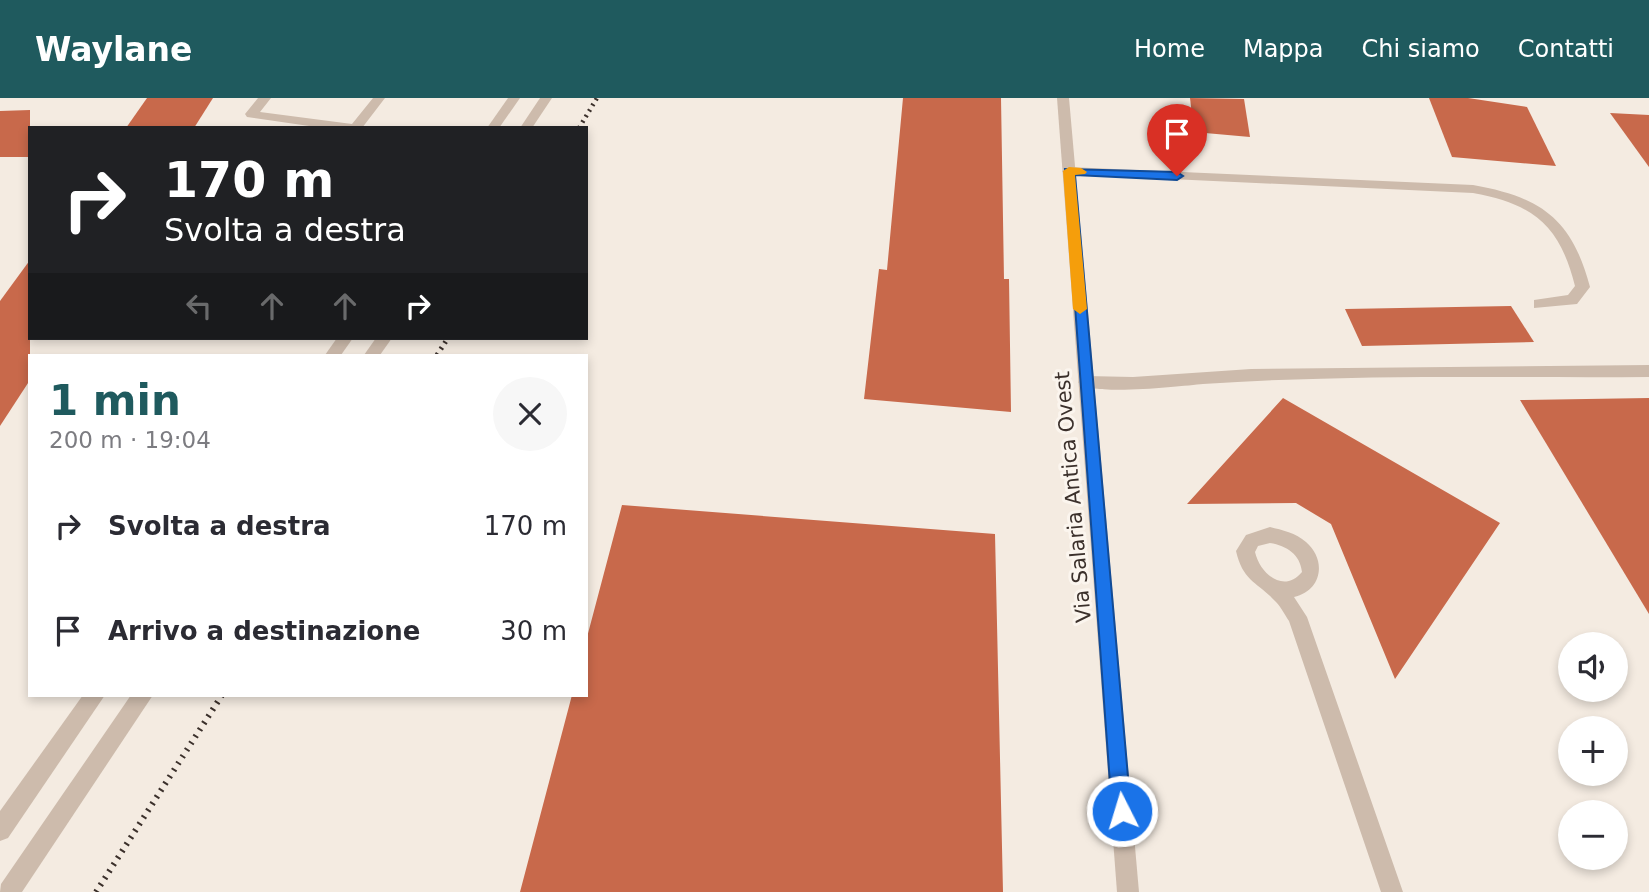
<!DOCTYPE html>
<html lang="it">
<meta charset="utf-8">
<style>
:root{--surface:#fff;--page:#f7f7f7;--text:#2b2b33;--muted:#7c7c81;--accent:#1f5a5e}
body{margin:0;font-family:"DejaVu Sans",sans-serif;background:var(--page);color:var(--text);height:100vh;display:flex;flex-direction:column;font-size:26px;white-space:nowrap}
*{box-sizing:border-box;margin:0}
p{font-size:23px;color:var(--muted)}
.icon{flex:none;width:38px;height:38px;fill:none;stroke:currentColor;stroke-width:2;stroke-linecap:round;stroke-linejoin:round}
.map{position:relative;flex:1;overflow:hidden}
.drawer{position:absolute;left:28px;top:256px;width:560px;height:343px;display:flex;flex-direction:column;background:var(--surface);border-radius:0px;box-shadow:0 4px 10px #0003}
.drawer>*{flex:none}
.hud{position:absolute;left:28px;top:28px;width:560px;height:214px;border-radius:0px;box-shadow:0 4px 10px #0003;background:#202124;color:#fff;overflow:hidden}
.buttons{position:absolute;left:1558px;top:534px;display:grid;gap:14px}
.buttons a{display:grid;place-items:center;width:70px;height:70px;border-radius:50%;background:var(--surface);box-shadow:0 4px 10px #0003;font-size:35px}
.pin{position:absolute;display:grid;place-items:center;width:60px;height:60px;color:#fff;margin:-72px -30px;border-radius:50% 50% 50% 0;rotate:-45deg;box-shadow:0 0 7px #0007}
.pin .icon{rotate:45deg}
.me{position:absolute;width:77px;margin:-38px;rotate:355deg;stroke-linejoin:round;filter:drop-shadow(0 0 5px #0008)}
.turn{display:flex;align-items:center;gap:24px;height:147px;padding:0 21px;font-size:32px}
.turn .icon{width:91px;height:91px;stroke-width:2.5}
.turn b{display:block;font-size:49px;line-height:60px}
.lanes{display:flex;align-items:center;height:66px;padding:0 21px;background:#0003;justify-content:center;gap:35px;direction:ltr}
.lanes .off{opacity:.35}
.round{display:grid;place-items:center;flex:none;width:74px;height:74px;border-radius:37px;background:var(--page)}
.overview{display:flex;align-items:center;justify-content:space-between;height:119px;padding:0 21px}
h1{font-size:42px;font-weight:700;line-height:52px;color:var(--accent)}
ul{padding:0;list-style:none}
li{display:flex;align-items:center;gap:21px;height:105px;padding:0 21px}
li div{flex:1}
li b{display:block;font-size:26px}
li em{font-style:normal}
header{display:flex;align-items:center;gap:42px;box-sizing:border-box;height:98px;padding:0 35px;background:var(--accent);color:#fff}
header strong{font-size:33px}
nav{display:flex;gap:38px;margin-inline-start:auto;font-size:24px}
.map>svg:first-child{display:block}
.building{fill:#c8694b}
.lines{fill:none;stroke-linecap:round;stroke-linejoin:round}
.service{fill:#cdbbac;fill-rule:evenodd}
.minor{fill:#cdbbac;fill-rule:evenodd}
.rail-far2{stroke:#3b302b;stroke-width:4.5;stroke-dasharray:2 4.5;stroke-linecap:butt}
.rail-far1{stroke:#3b302b;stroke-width:5;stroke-dasharray:2 5;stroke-linecap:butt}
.rail{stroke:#3b302b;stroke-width:6;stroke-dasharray:2 6;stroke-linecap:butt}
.route{fill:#1a73e8;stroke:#114b97;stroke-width:2}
.slow{fill:#f59e0b}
.labels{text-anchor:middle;stroke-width:6;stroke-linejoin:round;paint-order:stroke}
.street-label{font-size:21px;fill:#3b302b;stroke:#fbf5ee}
</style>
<header>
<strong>Waylane</strong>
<nav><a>Home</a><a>Mappa</a><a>Chi siamo</a><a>Contatti</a></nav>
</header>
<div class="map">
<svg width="1649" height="794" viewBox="0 0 1649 794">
<rect width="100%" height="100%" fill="#f4ebe1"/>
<!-- building -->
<g class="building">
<path d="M147 0H213L194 30H126Z"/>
<path d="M903 0H1001L1004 181H1009L1011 314 864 301 879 171 887 172Z"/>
<path d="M1190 0 1244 1 1250 39 1194 34Z"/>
<path d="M1429 0H1468L1527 9 1556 68 1452 59Z"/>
<path d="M30 12V59H0V13Z"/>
<path d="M1610 15 1649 17V69Z"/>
<path d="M30 162V282L0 328V203Z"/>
<path d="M1511 208 1534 244 1362 248 1345 211Z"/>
<path d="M1283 300 1500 425 1395 581 1331 426 1296 405 1187 406Z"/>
<path d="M1649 300V516L1520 302Z"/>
<path d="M622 407 995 436 1003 794H520L572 597H586V543Z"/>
</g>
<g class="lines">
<!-- service -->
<g class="service">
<path d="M258 0H271L260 14 352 26 373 0H385L362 30H323L247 19 245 16Z"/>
<path d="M1069 69 1473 87C1541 99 1572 121 1590 189L1577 206 1534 210V202L1568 197 1575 188C1560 128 1534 106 1473 95L1064 76 1062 73Z"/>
<path d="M1649 267V279C1501 280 1351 276 1203 286 1182 288 1087 299 1078 284L1086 278 1133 279 1251 271Z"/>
<path d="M1270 429C1282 432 1296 435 1306 444 1327 462 1322 493 1294 499L1307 519 1403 794H1381L1289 523C1285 517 1281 509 1276 504 1258 484 1243 484 1236 453L1246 437ZM1270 445C1287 448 1300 456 1302 474 1284 496 1260 476 1255 454L1258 448Z"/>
</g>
<!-- minor -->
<g class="minor">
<path d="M508 0H520L499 30H487Z"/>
<path d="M540 0H552L532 30H520Z"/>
<path d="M1057 0H1069L1139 794H1117Z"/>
<path d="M337 240H353L341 257H325Z"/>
<path d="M376 240H392L380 257H364Z"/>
<path d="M83 597H105L8 740 0 743V713Z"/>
<path d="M131 597H153L22 794H0L1 786Z"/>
</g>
<!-- rail-far2 -->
<path class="rail-far2" d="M579 30 597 0"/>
<!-- rail-far1 -->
<path class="rail-far1" d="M437 257 448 240"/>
<!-- rail -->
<path class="rail" d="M96 794 222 597"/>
</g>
<!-- route -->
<path class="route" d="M1065 71 1177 74 1183 78 1177 82 1075 77 1131 713 1129 720 1122 723 1115 720 1112 713Z"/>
<!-- slow -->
<path class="slow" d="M1081 70 1087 74 1085 76 1075 77 1087 211 1080 216 1073 211 1063 73 1069 69Z"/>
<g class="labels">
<!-- street labels -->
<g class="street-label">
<text transform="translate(1073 399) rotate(-95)" y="7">Via Salaria Antica Ovest</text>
</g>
</g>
</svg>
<div class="buttons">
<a><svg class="icon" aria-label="sound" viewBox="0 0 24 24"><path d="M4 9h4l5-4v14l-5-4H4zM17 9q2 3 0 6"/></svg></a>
<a>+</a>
<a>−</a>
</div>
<div class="pin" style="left:1177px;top:78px;background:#d93025"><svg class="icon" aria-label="arrive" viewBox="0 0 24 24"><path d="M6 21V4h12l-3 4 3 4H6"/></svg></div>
<svg class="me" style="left:1122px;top:713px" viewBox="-20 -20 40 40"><circle r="17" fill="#1a73e8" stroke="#fff" stroke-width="3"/><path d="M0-11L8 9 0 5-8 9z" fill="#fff"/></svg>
<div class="hud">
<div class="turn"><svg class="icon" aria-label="right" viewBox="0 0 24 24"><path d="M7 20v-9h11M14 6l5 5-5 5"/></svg><div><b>170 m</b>Svolta a destra</div></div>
<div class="lanes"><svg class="icon off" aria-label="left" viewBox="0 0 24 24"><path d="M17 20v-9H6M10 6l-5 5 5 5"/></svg><svg class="icon off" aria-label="ahead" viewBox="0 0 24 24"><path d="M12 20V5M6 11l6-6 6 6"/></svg><svg class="icon off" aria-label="ahead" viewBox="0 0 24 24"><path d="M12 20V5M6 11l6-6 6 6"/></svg><svg class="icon" aria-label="right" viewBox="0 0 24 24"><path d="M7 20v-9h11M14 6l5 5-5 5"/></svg></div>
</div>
<section class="drawer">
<div class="overview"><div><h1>1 min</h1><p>200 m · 19:04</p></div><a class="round"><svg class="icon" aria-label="close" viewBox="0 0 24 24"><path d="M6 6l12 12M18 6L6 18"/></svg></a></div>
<ul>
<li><svg class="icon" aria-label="right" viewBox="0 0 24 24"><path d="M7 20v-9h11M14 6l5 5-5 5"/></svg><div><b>Svolta a destra</b></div><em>170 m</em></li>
<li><svg class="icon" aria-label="arrive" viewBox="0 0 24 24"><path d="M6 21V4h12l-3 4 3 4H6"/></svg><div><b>Arrivo a destinazione</b></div><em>30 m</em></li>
</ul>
</section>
</div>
